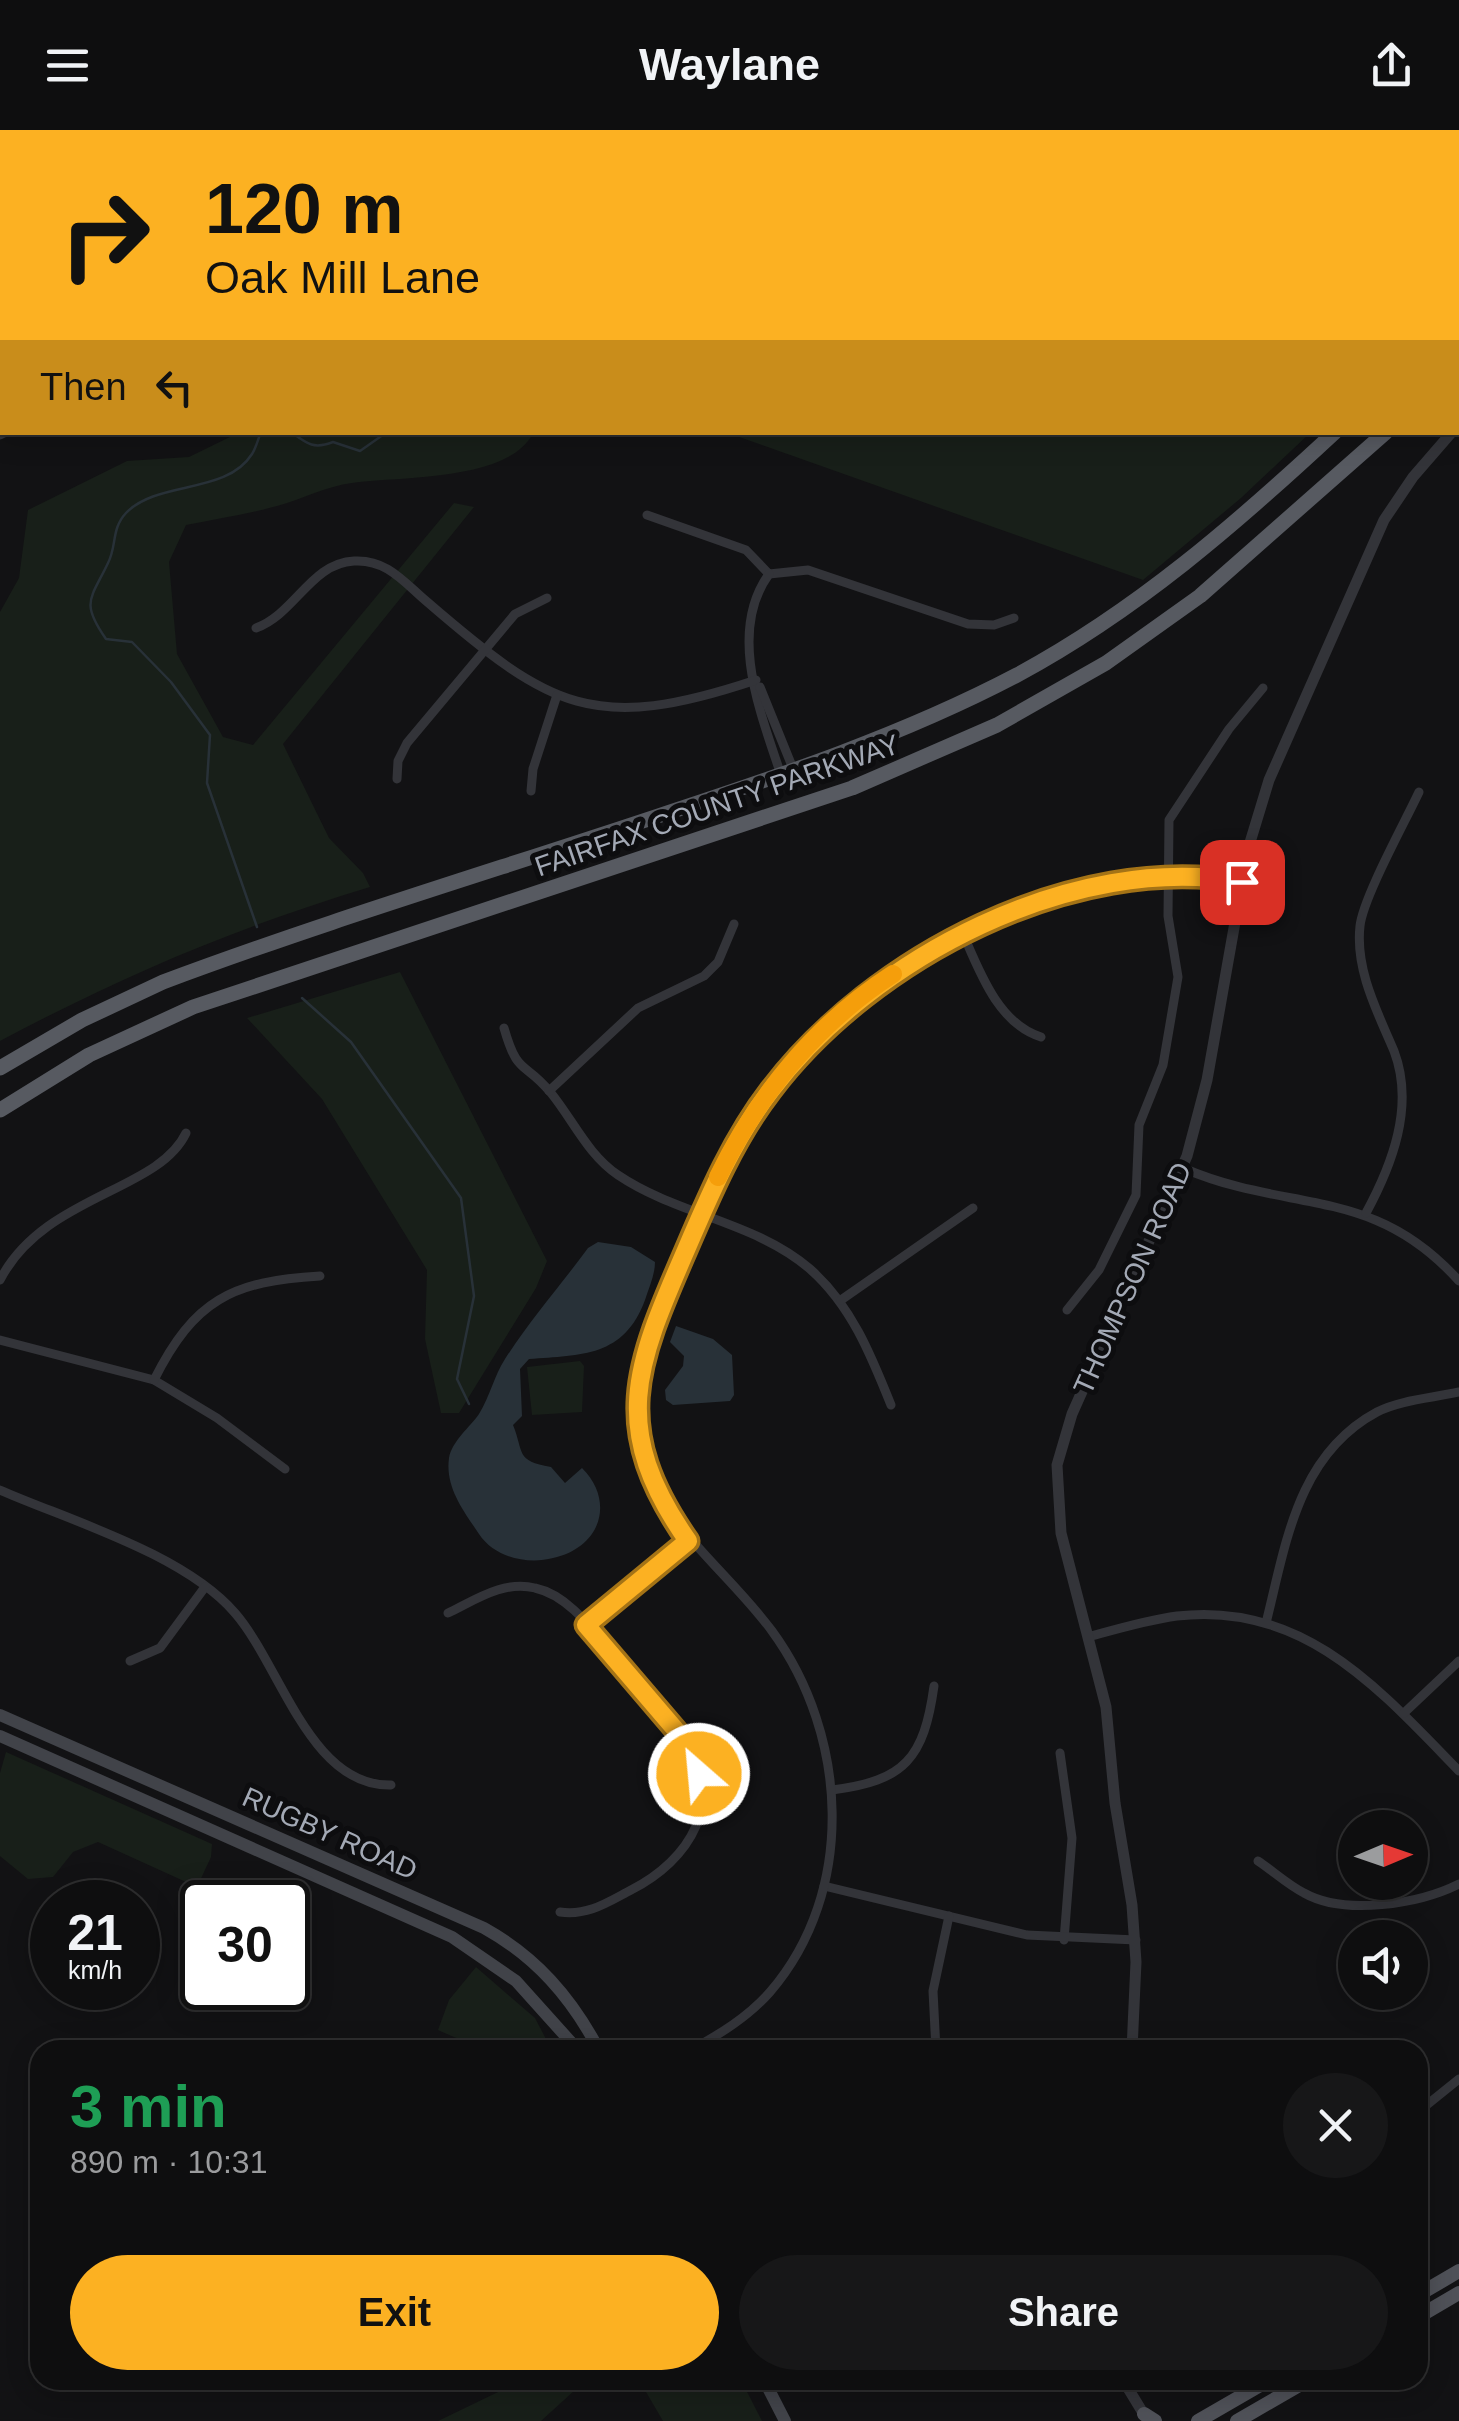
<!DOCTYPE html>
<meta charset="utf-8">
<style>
:root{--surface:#0e0e0f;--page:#171718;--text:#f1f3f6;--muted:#9b9c9e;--line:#2e2e2f;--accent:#fcb122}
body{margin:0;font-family:Helvetica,sans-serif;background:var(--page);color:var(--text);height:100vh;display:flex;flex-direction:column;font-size:38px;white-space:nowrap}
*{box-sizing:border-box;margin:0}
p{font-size:32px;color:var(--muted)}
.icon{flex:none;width:55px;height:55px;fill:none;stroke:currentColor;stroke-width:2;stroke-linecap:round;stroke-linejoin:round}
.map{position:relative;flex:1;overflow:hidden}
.panel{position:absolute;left:30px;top:1910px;width:1398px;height:350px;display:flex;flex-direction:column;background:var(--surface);border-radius:30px;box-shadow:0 5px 25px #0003,0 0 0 2px var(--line)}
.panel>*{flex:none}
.guide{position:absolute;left:0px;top:0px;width:1460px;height:305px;box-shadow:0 5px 25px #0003,0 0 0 2px var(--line);background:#fcb122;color:#111;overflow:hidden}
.needle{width:65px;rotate:88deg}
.tools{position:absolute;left:1338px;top:1680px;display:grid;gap:20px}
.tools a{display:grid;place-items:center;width:90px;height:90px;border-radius:50%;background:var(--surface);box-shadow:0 5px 25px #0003,0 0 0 2px var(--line);font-size:50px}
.speed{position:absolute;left:30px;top:1750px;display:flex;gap:20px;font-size:50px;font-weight:700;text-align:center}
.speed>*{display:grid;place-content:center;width:130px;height:130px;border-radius:50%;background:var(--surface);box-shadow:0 5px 25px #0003,0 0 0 2px var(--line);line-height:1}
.speed small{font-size:25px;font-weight:400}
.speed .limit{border:5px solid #111;border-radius:15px;background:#fff;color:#111}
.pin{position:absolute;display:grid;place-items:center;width:85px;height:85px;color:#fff;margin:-42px;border-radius:20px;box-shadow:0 5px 15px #0006}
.me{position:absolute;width:110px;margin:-55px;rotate:333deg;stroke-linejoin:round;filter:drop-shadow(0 0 8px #0008)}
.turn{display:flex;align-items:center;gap:35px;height:210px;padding:0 40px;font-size:45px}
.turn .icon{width:130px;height:130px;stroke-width:2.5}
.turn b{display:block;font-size:70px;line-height:85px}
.then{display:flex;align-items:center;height:95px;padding:0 40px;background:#0003;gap:20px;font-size:38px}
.round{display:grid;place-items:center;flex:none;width:105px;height:105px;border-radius:52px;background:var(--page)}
.summary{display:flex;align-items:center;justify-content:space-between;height:170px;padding:0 40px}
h1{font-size:60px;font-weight:600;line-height:75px;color:#1e9e55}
.action{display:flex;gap:20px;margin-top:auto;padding:20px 40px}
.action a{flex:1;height:115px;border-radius:60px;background:var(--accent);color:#111;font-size:40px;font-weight:600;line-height:115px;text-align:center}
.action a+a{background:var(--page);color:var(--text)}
header{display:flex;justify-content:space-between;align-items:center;height:130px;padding:0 40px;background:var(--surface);font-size:45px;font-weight:600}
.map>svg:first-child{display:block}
.green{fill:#181f19}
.water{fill:#283138}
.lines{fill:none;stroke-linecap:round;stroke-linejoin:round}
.stream{stroke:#283138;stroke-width:2.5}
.minor{stroke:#333439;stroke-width:9}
.tertiary{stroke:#333439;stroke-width:11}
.secondary{stroke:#414349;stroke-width:12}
.primary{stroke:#4f5158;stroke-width:14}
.trunk{stroke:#575a61;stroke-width:15}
.route-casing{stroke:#a47316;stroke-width:25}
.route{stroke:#fcb122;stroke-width:18}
.slow{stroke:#f59e0b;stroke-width:18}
.labels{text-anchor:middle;stroke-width:10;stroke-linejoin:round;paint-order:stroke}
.street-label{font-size:28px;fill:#a3a9b5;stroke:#0d0d0f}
</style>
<header><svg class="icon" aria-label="menu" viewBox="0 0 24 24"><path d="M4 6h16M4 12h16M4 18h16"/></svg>Waylane<svg class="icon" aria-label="share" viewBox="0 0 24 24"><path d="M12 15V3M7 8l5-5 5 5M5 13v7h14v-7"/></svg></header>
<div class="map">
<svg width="1459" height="2291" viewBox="0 0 1459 2291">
<rect width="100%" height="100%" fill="#121214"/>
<!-- green -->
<g class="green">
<path d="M0 0H1459V160L1458 2H2V46Z"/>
<path d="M238 303H533C509 352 397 346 352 353 327 356 302 369 277 376 248 384 216 389 186 395L169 432 177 524 223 607 253 615 454 373 474 377 283 614 329 708 363 743 370 757C235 798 124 845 0 911V482L19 448 28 380 127 331 189 327Z"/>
<path d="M728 303H1310L1241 368 1143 450Z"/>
<path d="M400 842 547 1131 536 1158 459 1283H441L425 1209 427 1140 322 969 247 888Z"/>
<path d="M580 1231 584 1236 582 1282 532 1285 527 1237Z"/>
<path d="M6 1622 212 1714 211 1727 197 1757 98 1712 73 1722 53 1747 28 1749 0 1726V1643Z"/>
<path d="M476 1837 535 1888 546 1909C512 1933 473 1916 438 1900L449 1870Z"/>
<path d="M523 2250H586L541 2291H438Z"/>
<path d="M639 2250H741L762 2291H663Z"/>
</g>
<!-- water -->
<g class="water">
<path d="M598 1112 631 1117 655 1132C655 1145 649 1157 645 1170 624 1227 582 1225 529 1229L520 1239 522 1286 513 1295C524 1322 515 1331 551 1337L565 1353 582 1338C616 1372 600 1418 553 1428 527 1435 494 1427 479 1404 463 1380 445 1357 449 1328 452 1311 470 1297 479 1284 490 1266 494 1246 505 1229 530 1190 561 1155 588 1118Z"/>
<path d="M676 1196 713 1209 732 1225 734 1265 730 1271 673 1275 666 1270 665 1260 683 1236 684 1226 670 1212Z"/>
</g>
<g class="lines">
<!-- stream -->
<g class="stream">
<path d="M1085 2 1087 0"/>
<path d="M291 302C306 313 313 320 333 312L360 321 387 302"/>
<path d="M257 797 207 653 210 605 171 552 132 512 106 509C80 472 91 469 108 433 117 416 111 399 126 383 158 350 226 365 252 324 256 318 258 309 261 302"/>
<path d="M302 868 351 912 461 1068 474 1166 457 1249 469 1274"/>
</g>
<!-- minor -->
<g class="minor">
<path d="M0 162 2 161"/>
<path d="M0 305 6 302"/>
<path d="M647 385 746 420 769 444 808 440 968 494 994 495 1014 488"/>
<path d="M769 444C727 502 761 584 781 645"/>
<path d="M256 498C295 484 311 433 354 431 386 429 403 451 425 470 551 579 594 604 756 550"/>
<path d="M760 557 794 641"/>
<path d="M397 649 398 631 407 613 515 484 547 468"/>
<path d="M531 661 533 639 557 565"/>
<path d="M964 806C980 843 999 894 1041 907"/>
<path d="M504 898C518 947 524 930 551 963 573 990 588 1025 618 1045 677 1085 756 1092 810 1139 851 1175 871 1225 891 1275"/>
<path d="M549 961 638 878 704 846 718 832 734 794"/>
<path d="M1183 1038C1289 1084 1372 1054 1459 1151"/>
<path d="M1366 1083C1392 1035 1415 976 1394 921 1378 883 1355 840 1360 796 1363 768 1405 692 1419 662"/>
<path d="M0 1150C44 1065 158 1062 186 1003"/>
<path d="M841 1170 973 1078"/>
<path d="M1067 1180 1099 1140 1136 1065 1139 995 1163 935 1178 847 1168 786 1169 690 1229 599 1263 558"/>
<path d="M0 1210 154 1250 217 1288 285 1339"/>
<path d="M154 1250C194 1170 232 1151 320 1146"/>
<path d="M0 1360C71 1391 184 1424 235 1483 281 1536 310 1657 391 1655"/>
<path d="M448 1483C475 1470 504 1450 535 1458 572 1466 596 1506 619 1533 641 1558 665 1582 684 1609 727 1671 690 1730 631 1760 608 1772 588 1786 560 1782"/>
<path d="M1266 1493C1286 1414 1297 1325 1377 1282 1400 1270 1433 1268 1459 1262"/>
<path d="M586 1495 688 1411"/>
<path d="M1088 1507C1117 1499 1147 1490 1177 1486 1304 1471 1380 1560 1459 1641"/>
<path d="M130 1531 160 1518 205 1457"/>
<path d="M1404 1583 1459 1531"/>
<path d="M1060 1623 1072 1708 1064 1810"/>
<path d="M832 1660C905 1651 924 1628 934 1556"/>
<path d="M1258 1731C1273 1741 1288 1755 1304 1763 1345 1786 1419 1774 1459 1754"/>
<path d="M824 1756 1027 1805 1136 1810"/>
<path d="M671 1920H691"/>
<path d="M691 1920C720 1904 748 1887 770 1862 857 1761 848 1605 772 1501 722 1433 649 1389 638 1298 631 1232 662 1176 687 1117 711 1064 733 1011 767 964 865 829 1075 722 1242 752"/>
<path d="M936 1920 933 1861 949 1786"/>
<path d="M1418 1982 1459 1949"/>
</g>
<!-- tertiary -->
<g class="tertiary">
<path d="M1132 1920 1136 1832 1132 1775 1115 1673 1106 1577 1061 1403 1057 1335 1072 1284 1187 1026 1207 950 1248 719 1269 650 1384 390 1413 347 1452 302"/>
<path d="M1123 2250 1148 2291"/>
</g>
<!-- secondary -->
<g class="secondary">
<path d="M0 1585 484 1798C536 1827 571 1867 599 1920"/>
<path d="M0 1606 452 1807 516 1851 578 1920"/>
<path d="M764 2250 785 2291"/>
</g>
<!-- primary -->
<g class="primary">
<path d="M1418 2165 1459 2141"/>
<path d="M1418 2187 1459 2163"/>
<path d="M1144 2284 1155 2291"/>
<path d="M1198 2291 1269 2250"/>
<path d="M1237 2291 1308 2250"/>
</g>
<!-- trunk -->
<g class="trunk">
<path d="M1458 189 1459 188"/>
<path d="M1458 236 1459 235"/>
<path d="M0 938 82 890 163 852C326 791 493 741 658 686 780 646 903 605 1017 545 1136 481 1236 394 1335 302"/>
<path d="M0 980 89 925 193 877 852 658 997 595 1106 533 1200 466 1386 302"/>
</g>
</g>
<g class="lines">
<!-- route casing -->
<g class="route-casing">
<path id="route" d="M699 1644 686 1612 586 1495 688 1411C609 1298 635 1237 686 1120 710 1064 734 1008 771 960 872 827 1074 722 1242 752"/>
</g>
<!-- route -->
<use href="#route" class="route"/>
<!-- slow -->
<path class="slow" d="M718 1047C757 966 817 893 893 844"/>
</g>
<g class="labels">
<!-- street labels -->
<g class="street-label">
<text transform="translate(717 675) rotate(-19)" y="10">FAIRFAX COUNTY PARKWAY</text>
<text transform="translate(1132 1148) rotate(-66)" y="10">THOMPSON ROAD</text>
<text transform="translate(330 1703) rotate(24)" y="10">RUGBY ROAD</text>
</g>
</g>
</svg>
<div class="tools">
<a><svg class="needle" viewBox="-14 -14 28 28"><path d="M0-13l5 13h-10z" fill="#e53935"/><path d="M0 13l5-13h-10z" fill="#9b9c9e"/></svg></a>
<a><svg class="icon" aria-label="sound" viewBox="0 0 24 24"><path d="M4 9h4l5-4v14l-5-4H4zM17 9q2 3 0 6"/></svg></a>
</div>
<div class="speed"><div>21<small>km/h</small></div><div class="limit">30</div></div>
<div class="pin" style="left:1242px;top:752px;background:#d93025"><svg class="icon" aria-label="arrive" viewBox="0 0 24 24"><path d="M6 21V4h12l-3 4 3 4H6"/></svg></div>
<svg class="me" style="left:699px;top:1644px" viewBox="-20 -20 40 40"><circle r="17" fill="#fcb122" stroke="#fff" stroke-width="3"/><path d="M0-11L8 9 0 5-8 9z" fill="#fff"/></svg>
<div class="guide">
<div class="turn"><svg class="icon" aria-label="right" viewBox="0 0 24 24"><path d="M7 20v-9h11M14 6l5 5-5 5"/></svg><div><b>120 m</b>Oak Mill Lane</div></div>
<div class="then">Then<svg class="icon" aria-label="left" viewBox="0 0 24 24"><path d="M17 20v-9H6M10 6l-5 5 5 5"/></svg></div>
</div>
<section class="panel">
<div class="summary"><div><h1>3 min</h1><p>890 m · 10:31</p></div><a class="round"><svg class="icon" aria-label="close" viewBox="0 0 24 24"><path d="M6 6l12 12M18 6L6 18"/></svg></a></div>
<div class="action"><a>Exit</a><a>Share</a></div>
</section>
</div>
